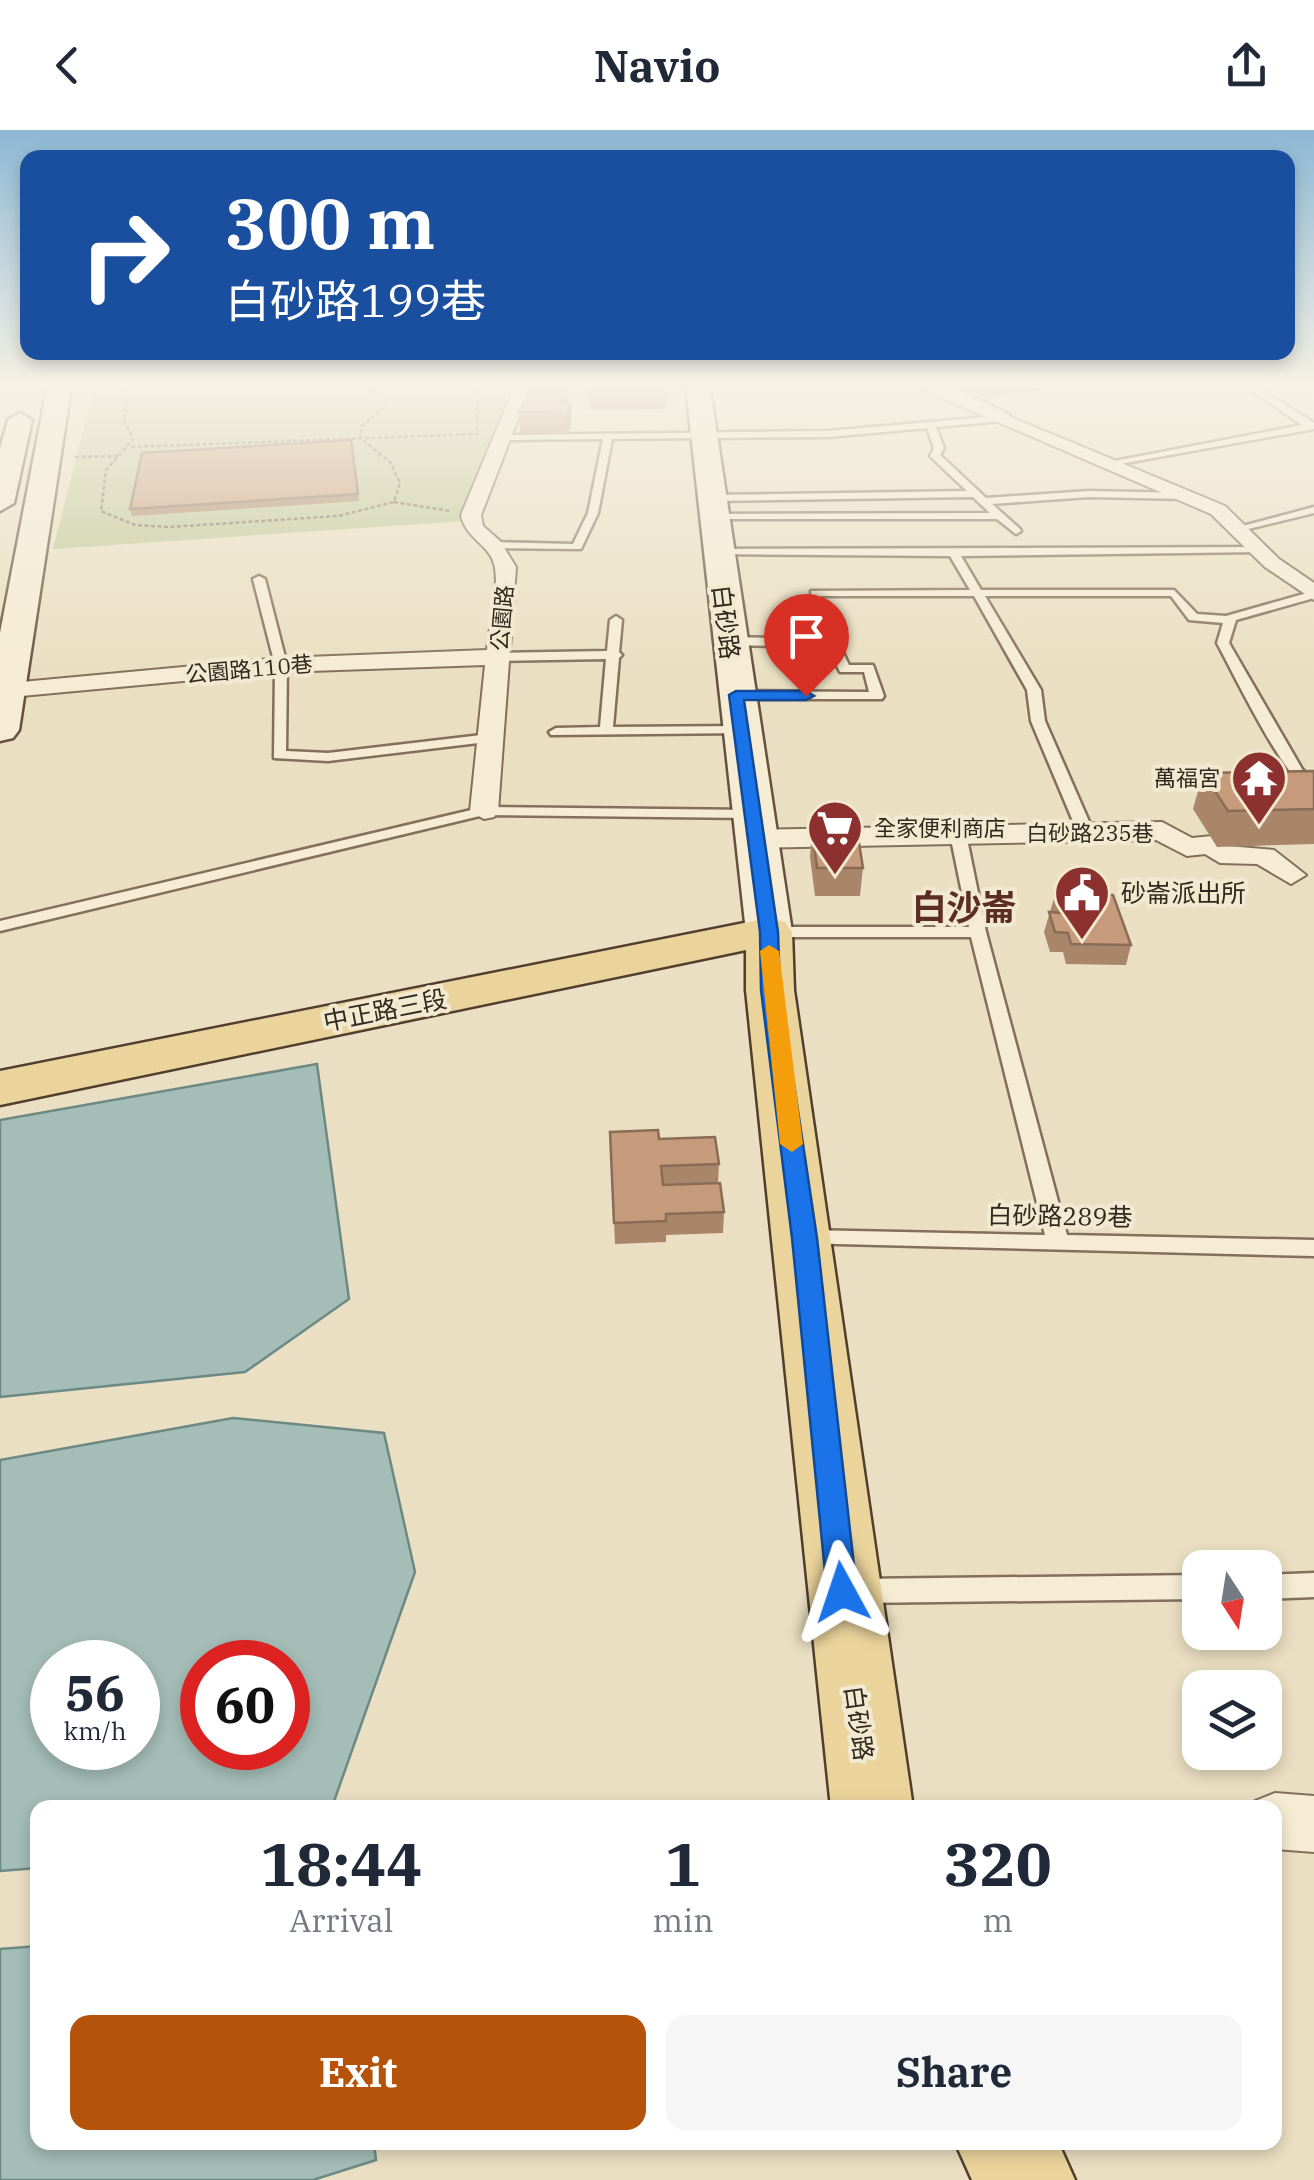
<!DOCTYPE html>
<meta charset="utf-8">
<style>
:root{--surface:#fff;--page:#f6f6f7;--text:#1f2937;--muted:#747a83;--accent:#b45309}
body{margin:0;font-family:"IBM Plex Serif","Noto Sans TC",serif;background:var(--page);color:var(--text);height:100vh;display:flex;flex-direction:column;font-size:38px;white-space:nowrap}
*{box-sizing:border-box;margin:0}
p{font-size:32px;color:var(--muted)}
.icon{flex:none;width:55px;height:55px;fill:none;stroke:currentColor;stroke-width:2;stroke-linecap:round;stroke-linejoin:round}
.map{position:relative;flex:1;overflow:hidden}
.side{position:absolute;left:30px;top:1670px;width:1252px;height:350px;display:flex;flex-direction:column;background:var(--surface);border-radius:20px;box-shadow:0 5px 15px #0003}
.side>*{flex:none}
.top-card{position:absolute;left:20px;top:20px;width:1275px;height:210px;border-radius:20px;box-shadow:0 5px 15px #0003;background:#1a4fa0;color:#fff;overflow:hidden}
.needle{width:65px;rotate:168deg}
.controls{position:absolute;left:1182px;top:1420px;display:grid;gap:20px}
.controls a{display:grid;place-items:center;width:100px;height:100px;border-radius:20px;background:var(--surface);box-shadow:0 5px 15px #0003;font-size:50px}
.speed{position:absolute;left:30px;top:1510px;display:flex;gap:20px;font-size:50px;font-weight:700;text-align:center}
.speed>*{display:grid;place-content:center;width:130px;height:130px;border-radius:50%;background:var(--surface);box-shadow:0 5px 15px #0003;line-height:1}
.speed small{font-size:25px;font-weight:400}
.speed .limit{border:15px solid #d22;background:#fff;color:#111}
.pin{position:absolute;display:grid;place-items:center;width:85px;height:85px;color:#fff;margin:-102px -42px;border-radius:50% 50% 50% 0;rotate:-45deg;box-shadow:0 0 10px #0007}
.pin .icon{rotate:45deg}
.me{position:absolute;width:110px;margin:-55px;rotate:355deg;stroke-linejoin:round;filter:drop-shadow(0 0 8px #0008)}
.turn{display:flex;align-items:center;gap:35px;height:210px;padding:0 40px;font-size:45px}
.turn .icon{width:130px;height:130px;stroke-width:2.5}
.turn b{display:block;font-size:70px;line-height:85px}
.eta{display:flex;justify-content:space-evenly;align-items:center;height:170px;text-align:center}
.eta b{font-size:60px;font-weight:700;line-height:70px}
.cta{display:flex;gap:20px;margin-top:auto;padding:20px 40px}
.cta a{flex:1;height:115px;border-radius:20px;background:var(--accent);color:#fff;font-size:40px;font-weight:700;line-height:115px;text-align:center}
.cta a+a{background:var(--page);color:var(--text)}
header{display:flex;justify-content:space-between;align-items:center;height:130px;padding:0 40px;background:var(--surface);font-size:45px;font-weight:700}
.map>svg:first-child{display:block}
.green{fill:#c0c797}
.water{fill:#a4bdb6;stroke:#6c8a83;stroke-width:2.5;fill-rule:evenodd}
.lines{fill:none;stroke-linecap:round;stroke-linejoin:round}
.lane-casing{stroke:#82705b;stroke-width:5}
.street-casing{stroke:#82705b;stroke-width:4}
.secondary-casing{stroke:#64523e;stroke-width:5}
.primary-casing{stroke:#503f2f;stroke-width:5}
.path{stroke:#82705b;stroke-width:2.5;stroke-dasharray:4 2.5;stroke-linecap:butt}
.lane{fill:#f6ecd4;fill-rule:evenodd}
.street{fill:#f6ecd4;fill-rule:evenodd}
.secondary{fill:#f6ecd4;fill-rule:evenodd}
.primary{fill:#ebd49c;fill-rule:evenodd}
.wall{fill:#a9856a}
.shaded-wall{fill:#8a6c56}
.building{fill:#c59b7b;stroke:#8a6c56;stroke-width:2.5}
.route{fill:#1a73e8;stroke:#114b97;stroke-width:2.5}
.slow{fill:#f59e0b}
.labels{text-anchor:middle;stroke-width:8;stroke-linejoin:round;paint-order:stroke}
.far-street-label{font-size:22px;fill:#33281e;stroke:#f2e9d1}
.far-poi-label{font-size:22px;fill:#33281e;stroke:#f2e9d1;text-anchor:end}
.street-label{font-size:25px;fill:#33281e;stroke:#f2e9d1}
.poi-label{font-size:25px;fill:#33281e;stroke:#f2e9d1;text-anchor:start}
.district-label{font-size:35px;font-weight:bold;fill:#5c2e21;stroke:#f2e9d1}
</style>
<header><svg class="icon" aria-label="back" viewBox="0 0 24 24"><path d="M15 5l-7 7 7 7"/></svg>Navio<svg class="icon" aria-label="share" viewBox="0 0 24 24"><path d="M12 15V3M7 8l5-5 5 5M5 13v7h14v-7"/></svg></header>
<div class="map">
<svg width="1314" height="2050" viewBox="0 0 1314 2050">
<rect width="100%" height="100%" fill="#eadfc2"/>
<!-- green -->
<path class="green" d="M94 258H516L466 391 53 419Z"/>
<!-- water -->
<g class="water">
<path d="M317 934 349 1169 245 1242 0 1267V990Z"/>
<path d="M233 1288 384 1303 415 1442 332 1677 38 1678 37 1738 0 1741V1330ZM52 1532H138V1618H52ZM202 1532H288V1618H202Z"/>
<path d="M37 1816 38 2012 374 2013 376 2030 313 2050H0V1819Z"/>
</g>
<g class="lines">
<!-- lane casing -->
<g class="lane-casing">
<g id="lane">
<path d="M944 258H956L1010 285 1003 287Z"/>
<path d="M1248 258H1258L1314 293V299L1109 336 1104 333 1302 295Z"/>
<path d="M998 286 1001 291 936 297 944 318 940 325 986 368 1089 361 1188 363 1193 366 1188 369 1089 367 992 374 1020 399 1021 401 1016 404 997 389H714L710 388V384L990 383 973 367 711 371 706 368 711 365 967 361 930 326 934 318 927 298 828 307 612 309 598 383 581 419 493 418 488 415 493 412 573 414 588 383 603 309 504 310 501 305 828 301Z"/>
<path d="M1314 377V383L1240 401 1235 398Z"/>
<path d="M1265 417 1266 419 1261 422 961 426 981 460H1174L1197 484 1226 486 1314 461V468L1236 490 1229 513 1302 639 1314 652V665C1285 652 1235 546 1217 513L1223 493 1189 490 1171 466H985L1041 560 1045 591 1094 703 1086 708 1078 703 1031 591 1027 560 974 466H821L829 509 837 510 849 535H873L884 566 882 569H736L729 565 736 561 869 562 864 542H840L828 517 729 515 723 511 729 507 816 509 811 461 970 460 950 426 717 424 713 423V419Z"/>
<path d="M259 446 265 449 287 535 286 621 328 623 490 604 495 605V611L328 631 274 628 275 535 253 449Z"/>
<path d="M616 486 622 490 619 522 622 525 619 528 613 597 741 596 748 600 746 603 551 605 549 602 556 598 600 597 606 529 499 531 493 527 499 523 607 521 610 490Z"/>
<path d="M484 677 751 680 758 684 751 688 484 685 0 801V791Z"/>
<path d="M958 699 966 704 986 802 1067 1105 1314 1110V1126L798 1113 795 1108 798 1103 806 1100 1045 1105 971 807H769L761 802 769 797H969L950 704Z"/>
<path d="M1314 1443V1467L1265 1469V1445Z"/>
<path d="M1200 1445V1469L857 1473 848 1469 844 1461 848 1453 857 1449Z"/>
</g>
</g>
<!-- street casing -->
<g class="street-casing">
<g id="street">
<path d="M514 258H530L481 385 483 396 500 411 516 437 498 681 494 687 484 689 470 681 485 535 281 542 0 568V554L281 528 487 520C489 496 499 463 495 438 492 415 465 409 461 385Z"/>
<path d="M919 258H941L1225 376 1279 429 1314 453V470L1265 437 1211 384Z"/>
<path d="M1162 692 1192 708 1212 706 1228 716 1274 720 1306 745 1291 754 1257 734 1220 733 1205 724 1187 726 1156 710 754 718 740 709 754 700Z"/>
<path d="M1275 1663 1314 1666V1722L1275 1719V1678H1252L1255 1671Z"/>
</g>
</g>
<!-- secondary casing -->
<g class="secondary-casing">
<g id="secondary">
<path d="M47 258H71L19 600 13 608 0 611V503Z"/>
<path d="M686 258H710L792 802 785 812 769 816 753 812 746 802Z"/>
<path d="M20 283 32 290 14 373 0 381V319L8 290Z"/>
</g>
</g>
<!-- primary casing -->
<g class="primary-casing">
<g id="primary">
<path d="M769 788 785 792 792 802 794 860 913 1678H831L746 860V820L0 975V941Z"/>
<path d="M955 2012H1058L1075 2050H972Z"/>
</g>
</g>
<!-- path -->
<g class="path">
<path d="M128 258 124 290 133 309 106 340 101 381 135 395 170 397 338 386 394 372 400 353 390 332 360 308 362 296 386 276 369 258"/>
<path d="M477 258V302"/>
<path d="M131 317 478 304"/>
<path d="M75 327 118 326"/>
<path d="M394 372 450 381"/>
</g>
<!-- lane -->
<use href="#lane" class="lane"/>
<!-- street -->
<use href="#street" class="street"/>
<!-- secondary -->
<use href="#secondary" class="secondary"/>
<!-- primary -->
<use href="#primary" class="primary"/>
</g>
<!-- wall -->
<g class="wall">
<path d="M567 258 571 294 567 304 520 303 519 282Z"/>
<path d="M590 258 666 266V279L590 280Z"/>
<path d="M956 258H1044V260L975 269Z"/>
<path d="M351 310 359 371 132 386 130 379Z"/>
<path d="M1314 641V714L1217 717 1193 679 1203 643Z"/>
<path d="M812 699 863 738 860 766H815L810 727Z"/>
<path d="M1055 765 1131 815 1126 835 1066 834 1063 822H1050L1044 802Z"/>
<path d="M610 1002 659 1009 719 1034 718 1053 724 1082 723 1103 666 1105V1112L615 1114Z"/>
</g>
<!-- shaded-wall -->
<g class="shaded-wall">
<path d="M567 258 568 278 560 274Z"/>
<path d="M976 258H1044V260L975 269Z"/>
<path d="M571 274V294L567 304V283Z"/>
</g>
<!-- building -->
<g class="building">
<path d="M531 258H567L560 274H571L567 283 519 282Z"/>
<path d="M590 258H666V266L590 267Z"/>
<path d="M351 310 358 364 130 379 142 323Z"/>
<path d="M1314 641V679L1228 681 1203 643Z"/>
<path d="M812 699 857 700 863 738H817Z"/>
<path d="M1055 765H1113L1131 815 1071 814 1068 803 1055 802 1049 782 1061 783Z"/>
<path d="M658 1000 659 1009 715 1007 719 1034 661 1036 663 1055 720 1053 724 1082 666 1084V1091L614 1093 610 1002Z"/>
</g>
<!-- sky -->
<linearGradient id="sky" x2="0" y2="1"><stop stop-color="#8db8d4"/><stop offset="0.47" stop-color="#f6f1e4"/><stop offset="1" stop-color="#f6f1e4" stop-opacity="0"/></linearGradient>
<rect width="1314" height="545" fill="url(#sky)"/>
<!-- route -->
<path class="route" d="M736 561H806L814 566 806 570H744L778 802 780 860 817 1108 857 1462 853 1471 842 1475 831 1471 827 1462 792 1108 761 860 760 802 729 565Z"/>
<!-- slow -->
<path class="slow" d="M769 815 779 821 803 1014 792 1022 780 1014 760 821Z"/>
<!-- icons -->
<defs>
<g id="temple-pin" transform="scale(2.875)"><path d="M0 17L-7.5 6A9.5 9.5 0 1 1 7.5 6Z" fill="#8c3130" stroke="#f2e9d1"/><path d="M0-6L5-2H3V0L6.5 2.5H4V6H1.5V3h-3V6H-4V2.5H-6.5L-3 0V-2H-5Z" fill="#fff"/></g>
<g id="supermarket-pin" transform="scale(2.875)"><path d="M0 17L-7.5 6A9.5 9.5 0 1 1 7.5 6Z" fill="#8c3130" stroke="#f2e9d1"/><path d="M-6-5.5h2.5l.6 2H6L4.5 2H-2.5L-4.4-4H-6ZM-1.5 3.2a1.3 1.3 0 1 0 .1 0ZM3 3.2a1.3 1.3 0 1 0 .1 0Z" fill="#fff"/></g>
<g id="civic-pin" transform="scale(2.875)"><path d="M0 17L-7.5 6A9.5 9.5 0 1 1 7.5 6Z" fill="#8c3130" stroke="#f2e9d1"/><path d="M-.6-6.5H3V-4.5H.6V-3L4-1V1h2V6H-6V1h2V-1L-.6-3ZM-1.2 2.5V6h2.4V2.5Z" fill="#fff"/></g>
</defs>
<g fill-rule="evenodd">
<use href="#temple-pin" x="1259" y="648"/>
<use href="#supermarket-pin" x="835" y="698"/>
<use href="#civic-pin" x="1082" y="763"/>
</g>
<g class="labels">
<!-- far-street labels -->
<g class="far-street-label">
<text transform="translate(502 488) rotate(-85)" y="8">公園路</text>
<text transform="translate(249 539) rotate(-5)" y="8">公園路110巷</text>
<text x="1090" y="711">白砂路235巷</text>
</g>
<!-- far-poi labels -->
<g class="far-poi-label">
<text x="1220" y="656">萬福宮</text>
<text x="874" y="706" text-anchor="start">全家便利商店</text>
</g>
<!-- street labels -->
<g class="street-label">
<text transform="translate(726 492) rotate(83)" y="9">白砂路</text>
<text transform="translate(385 880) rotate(-11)" y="9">中正路三段</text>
<text transform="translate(1060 1086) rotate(1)" y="9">白砂路289巷</text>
<text transform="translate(859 1593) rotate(82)" y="9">白砂路</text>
</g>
<!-- poi labels -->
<g class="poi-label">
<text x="1121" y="772">砂崙派出所</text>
</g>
<!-- district labels -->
<g class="district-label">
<text x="964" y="790">白沙崙</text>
</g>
</g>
</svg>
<div class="controls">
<a><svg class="needle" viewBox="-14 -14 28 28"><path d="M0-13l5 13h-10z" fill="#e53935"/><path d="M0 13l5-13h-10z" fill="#747a83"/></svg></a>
<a><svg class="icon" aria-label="layers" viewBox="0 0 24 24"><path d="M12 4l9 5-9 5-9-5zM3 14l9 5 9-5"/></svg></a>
</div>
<div class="speed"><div>56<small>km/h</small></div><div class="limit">60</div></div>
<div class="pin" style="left:806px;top:566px;background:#d93025"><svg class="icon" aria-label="arrive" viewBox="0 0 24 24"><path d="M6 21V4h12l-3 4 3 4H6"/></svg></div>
<svg class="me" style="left:842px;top:1462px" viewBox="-20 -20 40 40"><path d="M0-17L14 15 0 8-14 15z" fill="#1a73e8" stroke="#fff" stroke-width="4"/></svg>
<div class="top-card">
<div class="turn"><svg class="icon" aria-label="right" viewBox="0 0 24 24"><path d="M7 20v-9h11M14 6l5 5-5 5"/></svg><div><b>300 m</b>白砂路199巷</div></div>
</div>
<section class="side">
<div class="eta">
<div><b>18:44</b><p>Arrival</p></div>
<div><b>1</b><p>min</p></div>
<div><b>320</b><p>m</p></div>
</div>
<div class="cta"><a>Exit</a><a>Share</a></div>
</section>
</div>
